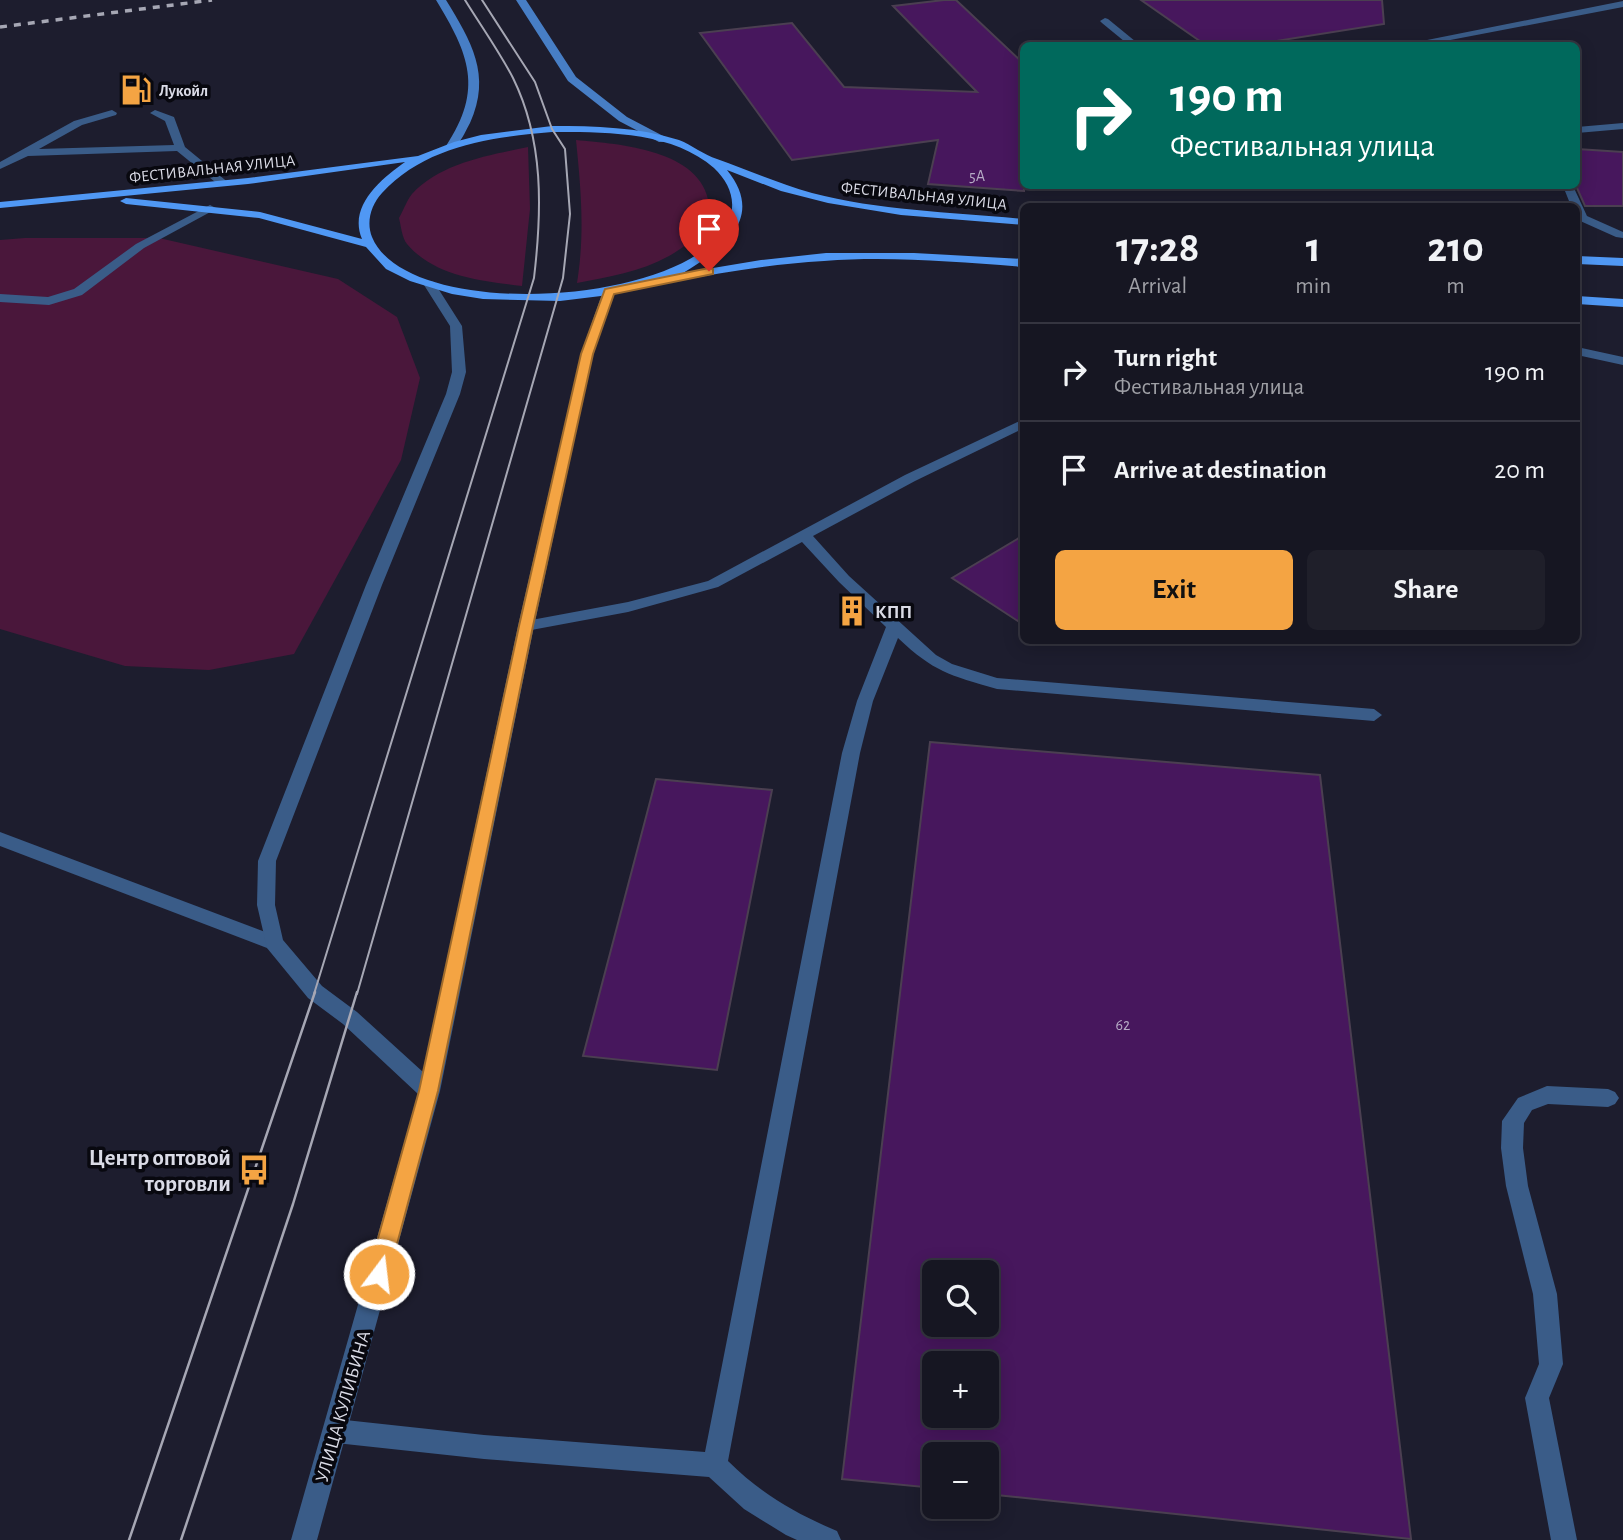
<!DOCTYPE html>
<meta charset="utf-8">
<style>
:root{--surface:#161622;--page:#1f1f2a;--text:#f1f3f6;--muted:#9e9fa5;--line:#353540;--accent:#f4a443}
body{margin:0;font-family:"Alegreya Sans",sans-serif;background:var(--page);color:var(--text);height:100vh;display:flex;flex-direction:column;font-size:26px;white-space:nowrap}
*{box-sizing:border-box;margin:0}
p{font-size:23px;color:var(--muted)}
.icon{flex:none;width:38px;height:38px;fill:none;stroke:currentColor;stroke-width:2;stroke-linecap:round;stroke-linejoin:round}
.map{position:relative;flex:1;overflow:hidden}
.sheet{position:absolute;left:1020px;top:203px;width:560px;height:441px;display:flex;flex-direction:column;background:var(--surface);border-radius:10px;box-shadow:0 4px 18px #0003,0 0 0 2px var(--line)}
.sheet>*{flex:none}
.banner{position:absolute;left:1020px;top:42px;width:560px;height:147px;border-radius:10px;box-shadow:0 4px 18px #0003,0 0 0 2px var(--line);background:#00695c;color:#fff;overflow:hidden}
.controls{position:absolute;left:922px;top:1260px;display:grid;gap:14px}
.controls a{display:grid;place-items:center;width:77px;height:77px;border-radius:10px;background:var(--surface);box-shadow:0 4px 18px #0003,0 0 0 2px var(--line);font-size:35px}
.pin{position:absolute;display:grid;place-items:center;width:60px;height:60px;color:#fff;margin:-72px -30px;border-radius:50% 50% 50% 0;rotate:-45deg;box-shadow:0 0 7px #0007}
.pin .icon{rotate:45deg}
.me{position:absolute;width:77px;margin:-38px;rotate:15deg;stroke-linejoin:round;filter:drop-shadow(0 0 5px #0008)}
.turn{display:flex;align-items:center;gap:24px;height:147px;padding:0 35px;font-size:32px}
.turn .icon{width:91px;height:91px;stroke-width:2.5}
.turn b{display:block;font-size:49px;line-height:60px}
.eta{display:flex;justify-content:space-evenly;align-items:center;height:119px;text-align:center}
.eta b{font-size:42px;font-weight:700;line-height:49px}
.button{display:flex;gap:14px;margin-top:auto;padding:14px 35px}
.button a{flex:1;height:80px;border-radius:10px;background:var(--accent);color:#111;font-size:28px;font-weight:700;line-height:80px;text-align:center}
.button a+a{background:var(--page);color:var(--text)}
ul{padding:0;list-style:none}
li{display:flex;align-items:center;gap:21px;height:98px;padding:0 35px;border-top:2px solid var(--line)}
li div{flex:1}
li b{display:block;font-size:26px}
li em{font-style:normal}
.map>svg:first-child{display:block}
.green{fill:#4a173b}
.building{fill:#47175d;stroke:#4b3f51;stroke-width:2;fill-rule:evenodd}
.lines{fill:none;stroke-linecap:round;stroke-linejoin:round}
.service{fill:#3a5c88;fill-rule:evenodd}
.tertiary{fill:#3a5c88;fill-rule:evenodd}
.secondary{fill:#477ec5;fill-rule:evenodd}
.primary{fill:#5098f4;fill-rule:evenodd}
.tram-far1{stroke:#a6a7b4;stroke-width:2}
.tram{stroke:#a6a7b4;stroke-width:2.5}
.rail{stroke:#a6a7b4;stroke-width:3.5;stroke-dasharray:7 7;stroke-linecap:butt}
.route{fill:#f4a443;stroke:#9f6b2c;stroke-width:2}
.labels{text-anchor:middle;stroke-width:7;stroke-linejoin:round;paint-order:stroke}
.far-poi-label{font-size:16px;font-weight:bold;fill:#dadbe6;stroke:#08080f;text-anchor:start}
.far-street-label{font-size:16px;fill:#dadbe6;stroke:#08080f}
.number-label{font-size:16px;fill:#b5aac4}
.poi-label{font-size:19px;font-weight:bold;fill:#dadbe6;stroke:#08080f;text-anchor:start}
.street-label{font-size:19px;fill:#dadbe6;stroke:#08080f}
.near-poi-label{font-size:23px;font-weight:bold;fill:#dadbe6;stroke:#08080f;text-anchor:end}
</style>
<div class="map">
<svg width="1623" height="1540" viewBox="0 0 1623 1540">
<rect width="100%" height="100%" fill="#1d1d2e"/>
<!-- green -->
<g class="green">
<path d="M576 140C620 144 702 150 709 204 712 226 686 247 669 256 640 272 608 277 577 283 585 233 581 190 576 140Z"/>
<path d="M528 147 530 209 522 286C483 281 435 277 407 244 402 238 401 226 399 218 403 211 407 200 412 194 440 163 490 155 528 147Z"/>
<path d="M25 238H159L338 279 397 317 420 378 401 460 294 654 209 670 125 666 0 629V240Z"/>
</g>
<!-- building -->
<g class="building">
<path d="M944 0H956L1024 64V191L928 184 938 140 792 160 700 33 792 23 844 87 977 92 893 6Z"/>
<path d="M1141 0H1382L1384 24 1245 46H1207Z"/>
<path d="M1577 149 1623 152V206H1585L1577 188Z"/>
<path d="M1024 535V625L952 578Z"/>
<path d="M930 742 1320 775 1411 1539 987 1494V1454H934V1488L842 1479ZM934 1272H987V1325H934ZM934 1363H987V1416H934Z"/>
<path d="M656 779 772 790 717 1070 583 1056Z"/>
</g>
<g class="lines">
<!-- service -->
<g class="service">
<path d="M1623 1V7L1419 46H1397Z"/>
<path d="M1105 18 1108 19 1141 46H1130L1102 23 1100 21Z"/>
<path d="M112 110 117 113 116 115 82 125 39 149 174 145 165 121 150 113 155 110 174 117 185 147 230 184 220 186 177 151 28 156 0 169V162L74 121Z"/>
<path d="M1623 123V129L1577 133V127Z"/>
<path d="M1563 186H1573L1587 216 1623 232V238L1616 237 1578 220 1577 206H1571Z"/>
<path d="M210 205 216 208 214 210 144 248 82 295 49 305 0 302V294L48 297 74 289 136 244Z"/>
<path d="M1577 347 1623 357V365L1577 355Z"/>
<path d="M1024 419V428L915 481 813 536 849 576 936 655 952 664 997 678 1374 709 1382 715 1374 721 997 689C949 675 934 672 898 638L873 701 860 753 728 1461C760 1493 796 1514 837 1531L841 1540H797L786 1535 744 1509 709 1477 484 1459 336 1443 327 1440 324 1431 327 1422 336 1419 484 1435 705 1452 842 753 857 701 886 627 839 582 802 542 718 587 628 612 526 631 518 626 526 621 628 602 708 581 905 475Z"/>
<path d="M0 832 281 938 284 943 281 948 274 951 267 948 0 846Z"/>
<path d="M1547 1086 1608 1089 1615 1092 1619 1098 1615 1104 1608 1107 1548 1104 1532 1110 1524 1123 1523 1148 1528 1186 1557 1294 1563 1364 1549 1398 1577 1540H1551L1525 1398 1539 1364 1533 1294 1506 1186 1501 1148 1502 1121 1518 1098Z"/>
</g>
<!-- tertiary -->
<path class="tertiary" d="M430 281 434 282 462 326 466 372 460 394 382 585 276 861 275 905 283 940 322 986 357 1012 423 1072 518 626 581 354 603 291 609 287 615 291 593 354 534 626 440 1091 317 1540H291L418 1094 343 1024 308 998 267 948 257 905 258 861 366 585 446 394 452 372 450 326 424 285Z"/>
<!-- secondary -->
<g class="secondary">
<path d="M436 0H446C471 41 492 75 470 123 465 132 460 145 451 149L446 146C484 89 469 54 436 0Z"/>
<path d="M516 0H526L576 77 627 117 667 138V142H659L619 121 568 81Z"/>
</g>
<!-- primary -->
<g class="primary">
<path d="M552 126C595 126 638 127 679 140 692 145 704 155 717 159 748 170 779 184 812 193 880 211 954 212 1024 219V225L901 215 828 203 781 191 727 170C766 218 723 249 683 273L761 260 826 253H914L1024 259V267C957 262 891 256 824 261 773 264 724 272 674 282L668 278 601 296 560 301 483 299 452 294 410 281 386 269 366 247 259 218 126 204 120 201 126 198 260 212 362 239C348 206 381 179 405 162L248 184 0 208V202L248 178 418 156 454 142 481 135ZM552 132C604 132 672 131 714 168 729 182 737 201 729 220 694 306 408 324 372 237 366 222 371 205 382 193 425 146 491 137 552 132Z"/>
<path d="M1577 256 1623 258V266L1577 264Z"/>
<path d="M1577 296 1623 299V307L1577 304Z"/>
</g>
<!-- tram-far1 -->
<g class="tram-far1">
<path d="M314 994 534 278C542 210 544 141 513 78 499 51 481 26 465 0"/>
<path d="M357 994 563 278 570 214 565 149 552 129 535 82 482 0"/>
</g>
<!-- tram -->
<g class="tram">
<path d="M129 1540 315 992"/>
<path d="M181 1540 293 1204 357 992"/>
</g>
<!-- rail -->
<path class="rail" d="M0 27 212 0"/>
</g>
<!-- route -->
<path class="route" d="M709 268 713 269V274L614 294 593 354 533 626 438 1091 389 1274 386 1281 379 1284 371 1281 368 1274 419 1091 519 626 581 354 605 289Z"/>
<!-- icons -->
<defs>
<g id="fuel-bare" transform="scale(2.415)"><path d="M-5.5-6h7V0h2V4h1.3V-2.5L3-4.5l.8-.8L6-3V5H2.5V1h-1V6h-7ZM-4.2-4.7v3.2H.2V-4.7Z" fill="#f4a443" stroke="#08080f" stroke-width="2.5" paint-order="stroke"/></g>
<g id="building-bare" transform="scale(2.415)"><path d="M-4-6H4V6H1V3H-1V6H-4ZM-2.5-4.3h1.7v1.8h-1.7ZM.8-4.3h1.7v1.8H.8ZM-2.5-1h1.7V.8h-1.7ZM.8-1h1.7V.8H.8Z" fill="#f4a443" stroke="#08080f" stroke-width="2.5" paint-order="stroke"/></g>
<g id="bus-bare" transform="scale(2.415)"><path d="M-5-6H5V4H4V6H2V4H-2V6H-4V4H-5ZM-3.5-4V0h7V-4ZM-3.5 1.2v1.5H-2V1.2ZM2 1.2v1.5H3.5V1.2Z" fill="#f4a443" stroke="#08080f" stroke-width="2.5" paint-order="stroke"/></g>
</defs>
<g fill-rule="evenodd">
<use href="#fuel-bare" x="136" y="90"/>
<use href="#building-bare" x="852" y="611"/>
<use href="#bus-bare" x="254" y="1170"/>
</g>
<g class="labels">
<!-- far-poi labels -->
<g class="far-poi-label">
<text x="159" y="96">Лукойл</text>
</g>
<!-- far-street labels -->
<g class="far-street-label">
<text transform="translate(212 168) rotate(-6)" y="6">ФЕСТИВАЛЬНАЯ УЛИЦА</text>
<text transform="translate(924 195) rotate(6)" y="6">ФЕСТИВАЛЬНАЯ УЛИЦА</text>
</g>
<!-- number labels -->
<g class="number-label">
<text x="977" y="181">5А</text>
<text x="1123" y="1030">62</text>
</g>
<!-- poi labels -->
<g class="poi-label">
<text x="875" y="618">КПП</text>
</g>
<!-- street labels -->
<g class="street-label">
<text transform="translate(342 1406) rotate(-74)" y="7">УЛИЦА КУЛИБИНА</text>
</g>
<!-- near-poi labels -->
<g class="near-poi-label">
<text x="231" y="1165">Центр оптовой<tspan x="231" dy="26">торговли</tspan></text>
</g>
</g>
</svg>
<div class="controls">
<a><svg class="icon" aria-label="search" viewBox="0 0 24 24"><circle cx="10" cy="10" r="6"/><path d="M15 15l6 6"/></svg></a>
<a>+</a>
<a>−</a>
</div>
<div class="pin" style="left:709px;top:271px;background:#d93025"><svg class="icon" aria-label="arrive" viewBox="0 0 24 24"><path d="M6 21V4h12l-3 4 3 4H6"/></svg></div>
<svg class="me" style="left:379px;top:1274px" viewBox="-20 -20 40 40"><circle r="17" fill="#f4a443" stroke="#fff" stroke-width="3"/><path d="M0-11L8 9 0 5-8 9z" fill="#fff"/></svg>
<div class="banner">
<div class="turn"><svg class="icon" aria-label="right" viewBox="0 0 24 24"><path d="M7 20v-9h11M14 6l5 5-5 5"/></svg><div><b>190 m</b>Фестивальная улица</div></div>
</div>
<section class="sheet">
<div class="eta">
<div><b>17:28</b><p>Arrival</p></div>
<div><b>1</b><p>min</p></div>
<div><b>210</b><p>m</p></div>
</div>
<ul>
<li><svg class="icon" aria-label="right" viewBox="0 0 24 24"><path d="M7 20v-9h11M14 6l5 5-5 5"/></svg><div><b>Turn right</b><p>Фестивальная улица</p></div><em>190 m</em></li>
<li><svg class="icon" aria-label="arrive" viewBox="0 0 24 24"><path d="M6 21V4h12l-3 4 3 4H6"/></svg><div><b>Arrive at destination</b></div><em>20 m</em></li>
</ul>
<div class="button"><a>Exit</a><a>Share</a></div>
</section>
</div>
